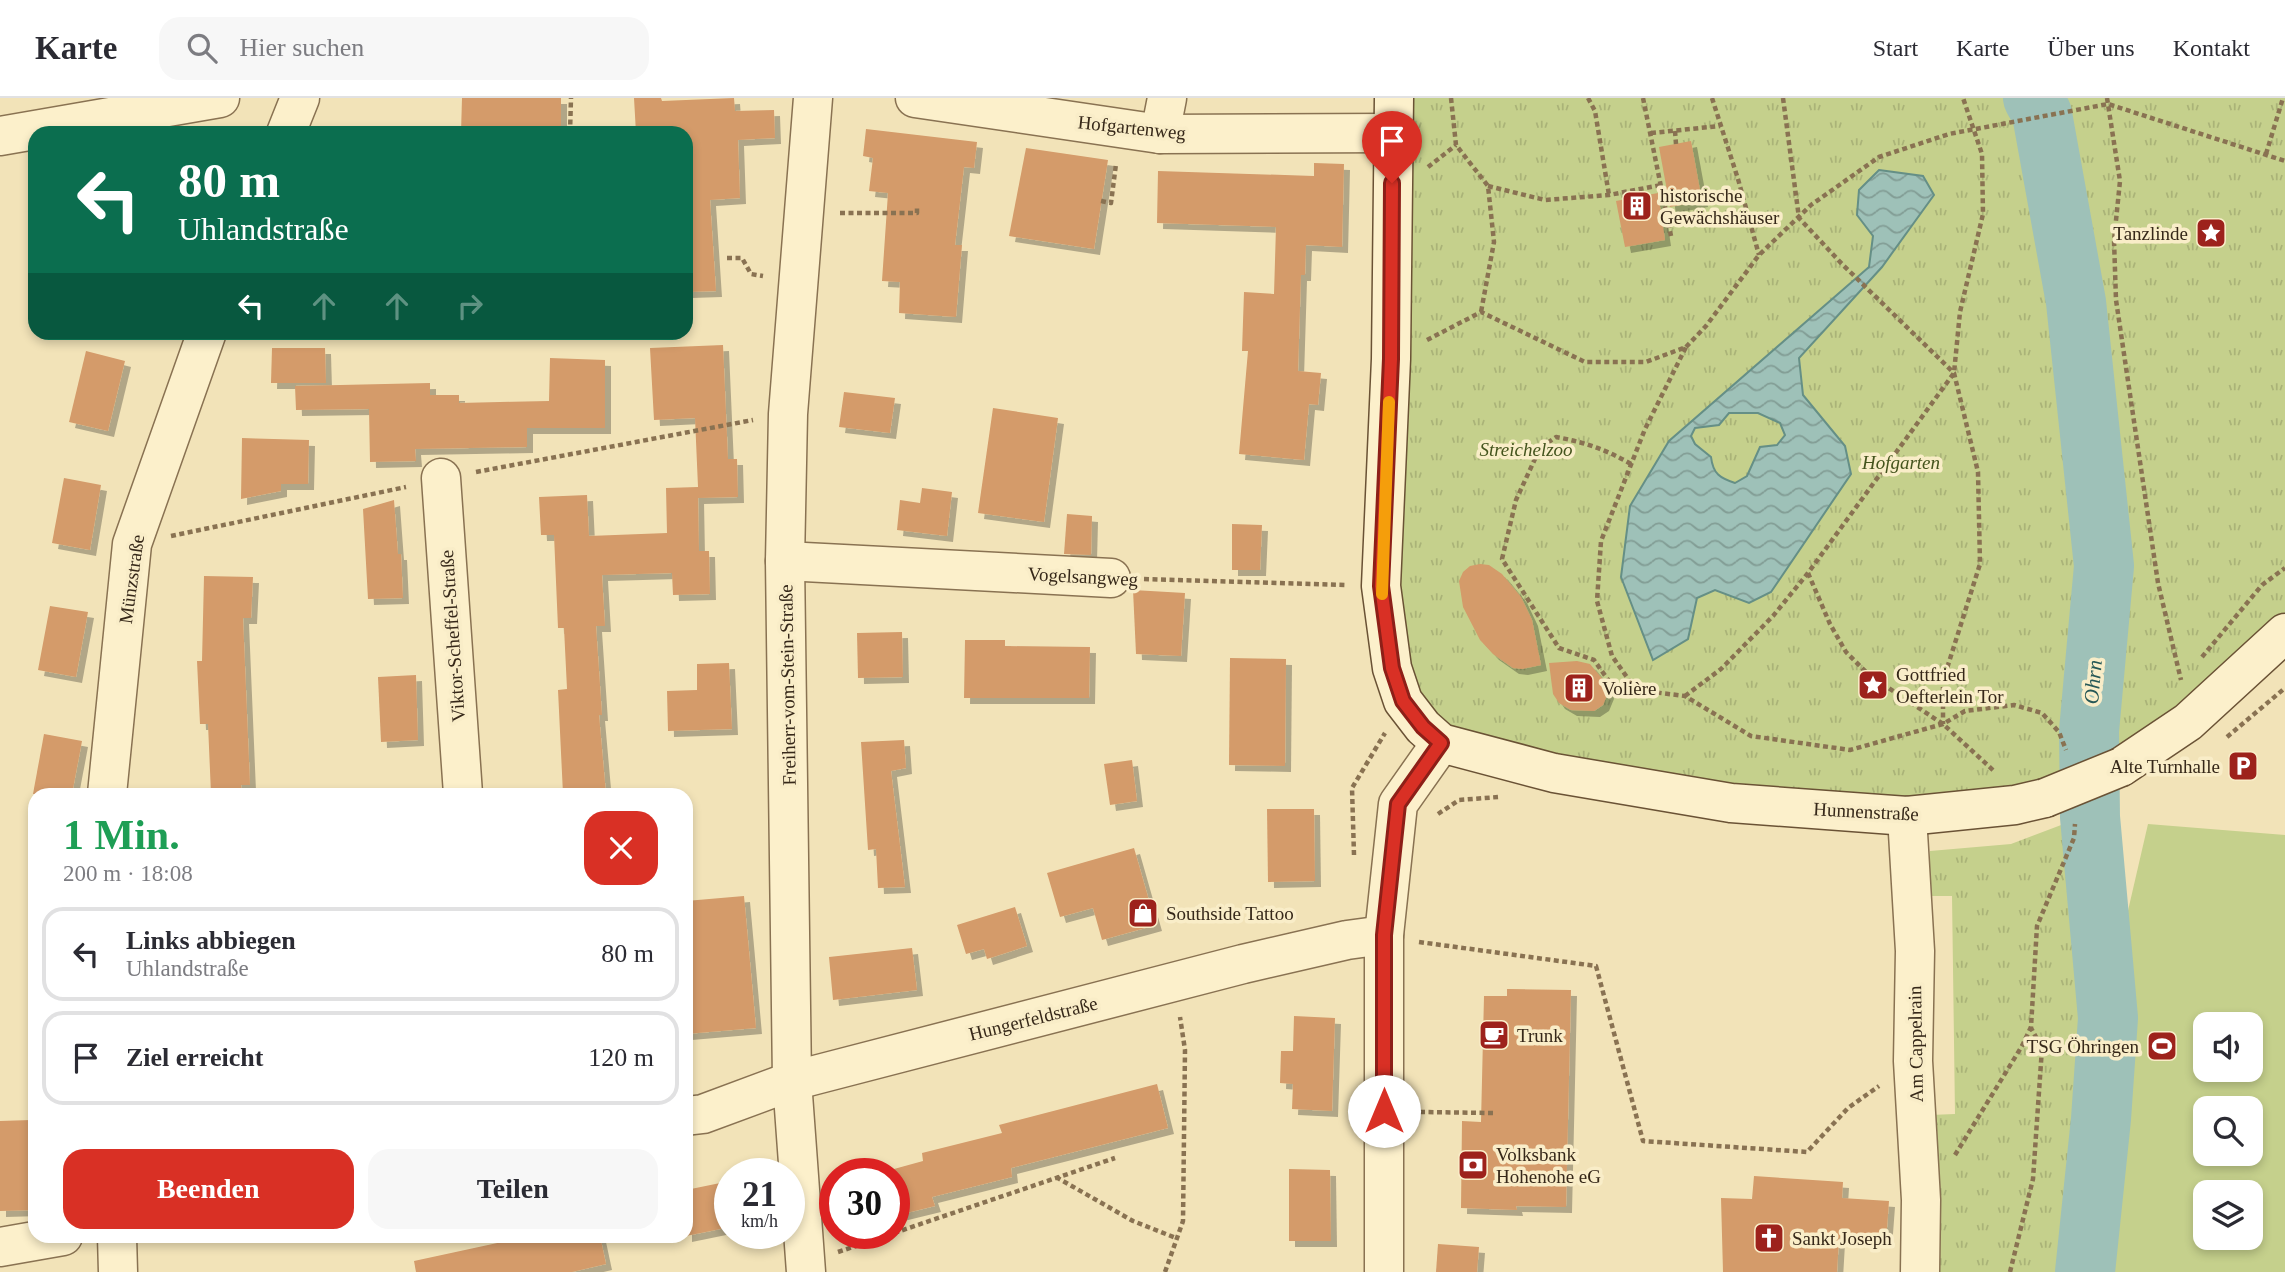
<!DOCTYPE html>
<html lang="de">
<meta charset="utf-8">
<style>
:root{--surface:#fff;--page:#f7f7f7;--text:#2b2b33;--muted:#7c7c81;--line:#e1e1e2;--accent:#d93025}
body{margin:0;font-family:Georgia,serif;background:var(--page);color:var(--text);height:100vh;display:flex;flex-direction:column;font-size:26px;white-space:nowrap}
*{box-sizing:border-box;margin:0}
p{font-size:23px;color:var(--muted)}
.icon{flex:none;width:38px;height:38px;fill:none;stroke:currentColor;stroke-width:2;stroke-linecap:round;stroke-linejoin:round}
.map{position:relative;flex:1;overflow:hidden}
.side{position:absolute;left:28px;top:690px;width:665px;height:455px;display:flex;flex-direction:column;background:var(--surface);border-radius:21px;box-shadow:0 4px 10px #0003}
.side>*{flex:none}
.guide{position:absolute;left:28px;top:28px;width:665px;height:214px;border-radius:21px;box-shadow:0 4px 10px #0003;background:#0b6e4f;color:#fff;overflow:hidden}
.controls{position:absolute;left:2193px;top:914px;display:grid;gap:14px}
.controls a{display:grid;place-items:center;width:70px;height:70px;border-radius:14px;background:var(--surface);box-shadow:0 4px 10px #0003;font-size:35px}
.speed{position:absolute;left:714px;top:1060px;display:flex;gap:14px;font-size:35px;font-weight:700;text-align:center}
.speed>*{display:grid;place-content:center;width:91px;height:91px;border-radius:50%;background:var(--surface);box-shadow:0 4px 10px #0003;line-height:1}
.speed small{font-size:18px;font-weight:400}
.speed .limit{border:10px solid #d22;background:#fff;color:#111}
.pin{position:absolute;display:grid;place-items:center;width:60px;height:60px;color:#fff;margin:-72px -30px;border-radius:50% 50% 50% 0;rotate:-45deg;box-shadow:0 0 7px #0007}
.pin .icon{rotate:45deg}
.me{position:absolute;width:77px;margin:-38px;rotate:0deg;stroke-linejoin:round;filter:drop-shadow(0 0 5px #0008)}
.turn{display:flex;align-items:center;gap:24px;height:147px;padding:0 35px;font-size:32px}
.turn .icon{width:91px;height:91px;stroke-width:2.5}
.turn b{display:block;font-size:49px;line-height:60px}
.lanes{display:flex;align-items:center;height:66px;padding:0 35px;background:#0003;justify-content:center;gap:35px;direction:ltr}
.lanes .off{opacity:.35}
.round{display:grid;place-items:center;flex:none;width:74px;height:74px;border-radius:21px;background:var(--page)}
.summary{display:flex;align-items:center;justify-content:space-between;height:119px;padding:0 35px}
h1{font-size:42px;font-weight:700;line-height:52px;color:#1e9e55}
.primary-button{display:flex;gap:14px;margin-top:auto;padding:14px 35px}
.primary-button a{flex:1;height:80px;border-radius:21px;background:var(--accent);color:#fff;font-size:28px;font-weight:700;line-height:80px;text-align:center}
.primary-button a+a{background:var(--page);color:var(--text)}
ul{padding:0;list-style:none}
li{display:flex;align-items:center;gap:21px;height:94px;margin:0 14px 10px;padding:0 21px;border:4px solid var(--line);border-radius:21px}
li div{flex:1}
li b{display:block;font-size:26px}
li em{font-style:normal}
header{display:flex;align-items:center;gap:42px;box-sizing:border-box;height:98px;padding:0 35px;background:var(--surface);border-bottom:2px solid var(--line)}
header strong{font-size:33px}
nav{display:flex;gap:38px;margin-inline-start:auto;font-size:24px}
.search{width:490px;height:63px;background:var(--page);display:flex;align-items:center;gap:18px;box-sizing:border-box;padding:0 24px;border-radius:21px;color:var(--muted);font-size:26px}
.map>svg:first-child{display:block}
.park{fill:url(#park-tufts)}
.garden{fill:#c5d08c;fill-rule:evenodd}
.water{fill:url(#water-waves);stroke:#658f86;stroke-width:2;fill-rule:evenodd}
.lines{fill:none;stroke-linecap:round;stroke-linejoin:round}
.river{stroke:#9ec1b8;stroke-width:60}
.building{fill:#d49b6a;filter:url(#shadow)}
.street-casing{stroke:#897252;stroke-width:41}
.secondary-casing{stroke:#6a5235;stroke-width:41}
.path{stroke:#897252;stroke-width:4.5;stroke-dasharray:5 3.5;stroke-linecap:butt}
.street{stroke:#fcf0cb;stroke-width:38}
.secondary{stroke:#fcf0cb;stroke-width:38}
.secondary-bridge-casing{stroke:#6a5235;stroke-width:41;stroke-linecap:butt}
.secondary-bridge{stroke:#fcf0cb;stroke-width:38}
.route-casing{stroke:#8d1f18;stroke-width:18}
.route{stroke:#d93025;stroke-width:12}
.slow{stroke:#f59e0b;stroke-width:12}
.labels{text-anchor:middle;stroke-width:7;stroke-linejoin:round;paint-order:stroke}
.street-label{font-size:19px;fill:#362819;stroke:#f9edc8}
.poi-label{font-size:19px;fill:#362819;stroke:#f9edc8;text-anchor:start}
.park-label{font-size:19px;font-style:italic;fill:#44541d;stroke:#f9edc8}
.water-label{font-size:21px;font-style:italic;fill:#265857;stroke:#f9edc8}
</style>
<header>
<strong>Karte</strong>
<div class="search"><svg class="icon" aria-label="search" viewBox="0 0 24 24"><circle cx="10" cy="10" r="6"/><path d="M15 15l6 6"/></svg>Hier suchen</div>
<nav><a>Start</a><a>Karte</a><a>Über uns</a><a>Kontakt</a></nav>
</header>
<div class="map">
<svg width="2285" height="1174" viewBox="0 0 2285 1174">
<defs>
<pattern id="park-tufts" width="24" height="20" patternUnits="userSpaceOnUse" patternTransform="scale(1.75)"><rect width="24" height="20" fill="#c5d08c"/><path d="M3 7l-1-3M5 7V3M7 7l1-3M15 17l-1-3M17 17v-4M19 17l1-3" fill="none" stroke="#aab378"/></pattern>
<pattern id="water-waves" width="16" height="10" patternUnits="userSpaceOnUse" patternTransform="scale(1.75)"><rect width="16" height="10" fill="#9ec1b8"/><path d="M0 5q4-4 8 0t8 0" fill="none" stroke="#829d95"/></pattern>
<filter id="shadow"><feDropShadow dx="6" dy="6" stdDeviation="0" flood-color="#0004"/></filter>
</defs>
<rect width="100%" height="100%" fill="#f2e3b8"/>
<!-- park -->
<g class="park">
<path d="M1394 0H2285V526L2063 705 1897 733 1441 645 1392 570Z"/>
<path d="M2085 718 2091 1027 2075 1174H1934L1930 1017 1955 1016 1952 798H1927L1930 753 2011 746Z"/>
</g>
<!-- garden -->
<path class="garden" d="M2148 726 2285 737V1174H2107L2117 1023 2124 830ZM2205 926H2250V971H2205ZM2205 1010H2250V1055H2205ZM2205 1094H2250V1139H2205Z"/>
<!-- water -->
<path class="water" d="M1879 72 1923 78 1934 97 1882 169 1799 260 1803 297 1845 348 1851 376 1771 494 1749 505 1715 492 1697 500 1688 541 1653 562 1621 479 1630 408 1669 343 1869 169 1873 138 1857 117 1859 92ZM1729 315H1758L1780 325 1785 337 1777 347 1760 349 1747 378 1735 385C1720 380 1713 376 1711 359L1695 346 1691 338 1695 330 1719 327Z"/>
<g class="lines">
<!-- river -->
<path class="river" d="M2033 0 2042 16 2076 204 2104 468 2089 633 2090 719 2108 920 2101 1021 2085 1174"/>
</g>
<!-- building -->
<g class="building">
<path d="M462 0H561V35H461Z"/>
<path d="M634 0H661L662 3 734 0 735 13 774 12 775 40 738 42 740 100 710 102 716 193 686 194V35H636Z"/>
<path d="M866 31 977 44 974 70 964 69 955 147H962L956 219 899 215 900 184 882 183 888 95 869 93 873 60 863 58Z"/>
<path d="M1691 43 1702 103 1670 109 1659 49Z"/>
<path d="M1026 50 1108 62 1094 151 1009 138Z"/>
<path d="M1314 65 1344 66 1342 149 1306 147 1305 177H1301L1298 273 1321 275 1318 307 1309 306 1304 362 1239 356 1248 253H1242L1244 194 1274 196 1276 129 1157 125 1158 73 1314 78Z"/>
<path d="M1658 95 1665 142 1625 149 1616 103Z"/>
<path d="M723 247 728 361H737L738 399 698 400V397L699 453H709L710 496 673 497 672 475 602 477 605 528H596L602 617H599L606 696H563L558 592 567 591 564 530H558L554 437H541L539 399 587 397 589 438 667 435 666 390 698 389 695 320 654 322 650 250Z"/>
<path d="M272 250H325L326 285H271Z"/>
<path d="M86 253 125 263 108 333 69 324Z"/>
<path d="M550 260 605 262V330H527V349L415 351 416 363 370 364 369 311 296 312 295 288 430 285V297H459V305L549 303Z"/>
<path d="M844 294 895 300 890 335 839 329Z"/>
<path d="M993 310 1058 320 1044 424 978 415Z"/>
<path d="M242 340 309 342 308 386H281V393L241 401Z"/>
<path d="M64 380 101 387 90 452 52 445Z"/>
<path d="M922 390 952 394 947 438 897 432 900 402 920 405Z"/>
<path d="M394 402 398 456H401L403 500 368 501 363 411Z"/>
<path d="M1067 416 1092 418 1091 457 1064 456Z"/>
<path d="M1232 426 1262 427 1260 472H1232Z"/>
<path d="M1480 466 1489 467 1502 476 1521 499 1532 522 1541 567 1522 571 1513 570 1493 556 1480 542 1463 509 1459 483 1463 474 1470 468Z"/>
<path d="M204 478 253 479 251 520H243L250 687H241L242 696H211L208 626H200L197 563H202Z"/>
<path d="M1133 492 1185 495 1181 558 1136 556Z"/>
<path d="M50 508 88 514 76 579 38 572Z"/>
<path d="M902 534 903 579 858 580 857 535Z"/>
<path d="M965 542H1005V548L1090 549 1089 600H964Z"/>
<path d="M1230 560 1286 561 1285 668 1229 667Z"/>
<path d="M1577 563 1590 566 1605 584 1608 595 1603 607 1594 613 1571 612 1559 605 1553 596 1549 565Z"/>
<path d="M729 565 732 631 668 633 667 593 697 592V566Z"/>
<path d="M416 577 418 642 381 644 378 579Z"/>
<path d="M44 636 82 643 72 696H33Z"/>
<path d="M904 642 906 670 891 673 905 789 878 790 876 751 868 752 861 644Z"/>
<path d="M1132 662 1137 703 1110 707 1104 666Z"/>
<path d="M1267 711H1314L1315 783 1268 784Z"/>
<path d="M1134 750 1156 827 1102 842 1093 810 1060 819 1047 775Z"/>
<path d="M744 798 756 930 686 936V803Z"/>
<path d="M1015 809 1027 848 987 861 984 851 966 856 957 827Z"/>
<path d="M912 850 917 892 833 902 829 859Z"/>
<path d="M1507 891 1571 892 1566 1109 1516 1108 1517 1112 1461 1110 1462 1023 1481 1024 1484 898H1507Z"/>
<path d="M1294 918 1335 920 1332 1013 1292 1011 1293 986 1280 985 1281 953H1293Z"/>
<path d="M1157 986 1168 1030 1011 1070 1012 1079 932 1099 935 1108 894 1118V1071L923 1063 922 1055 1002 1035 999 1027Z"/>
<path d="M31 1022V1044L35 1043V1112L0 1113V1023Z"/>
<path d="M1289 1071 1330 1072 1331 1143H1289Z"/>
<path d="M1754 1078 1843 1084 1842 1100 1889 1103 1886 1143 1839 1140 1837 1174H1723L1721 1100 1752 1101Z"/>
<path d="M730 1083V1129L686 1138V1092Z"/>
<path d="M529 1138H600L606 1166 572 1174H416L414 1163Z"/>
<path d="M1438 1146 1479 1149 1477 1174H1436Z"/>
</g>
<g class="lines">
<!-- street casing -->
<g class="street-casing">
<g id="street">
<path d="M915 0 1160 36 1393 35"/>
<path d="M286 35 300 0"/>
<path d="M1160 36 1167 0"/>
<path d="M0 38 220 0"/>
<path d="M441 380 463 696"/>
<path d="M785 463 1111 480"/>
<path d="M107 696 132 446 207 234"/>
<path d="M1907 718 1915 853 1913 963 1921 1102 1920 1174"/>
<path d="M686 1018 703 1016 792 983 1243 866 1347 842 1384 837"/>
<path d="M117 1138 118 1174"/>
<path d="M0 1149 63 1138"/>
<path d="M806 1174 792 983 785 463 788 316 813 0"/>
<path d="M1384 1174V837L1398 706 1441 645"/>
</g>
</g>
<!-- secondary casing -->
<g class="secondary-casing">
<g id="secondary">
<path d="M1394 0 1391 261 1381 488 1392 570 1403 603 1423 629 1441 645 1554 675 1731 705 1907 718 2015 707 2045 700"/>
<path d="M2121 669 2188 624 2285 535"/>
</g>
</g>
<!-- path -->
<g class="path">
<path d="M1451 0 1456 47 1488 88 1494 144 1481 214"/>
<path d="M1588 0 1595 13 1609 97"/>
<path d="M1643 0 1671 138"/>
<path d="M1712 0 1738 81 1759 157"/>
<path d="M1783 0 1799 120 1842 166 1954 275 1978 374 1980 466 1943 583V626"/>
<path d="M2107 0 2120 83 2114 142 2116 202 2158 485 2181 582"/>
<path d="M1675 33 1676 46"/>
<path d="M570 35 571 0"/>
<path d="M1651 35 1720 28"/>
<path d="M2266 56 2283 0"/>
<path d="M1428 69 1456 47"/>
<path d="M1488 88 1545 102 1609 97 1661 87"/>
<path d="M1101 103 1111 105 1116 66"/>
<path d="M840 115H917V108"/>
<path d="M727 160H742L751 176 763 178"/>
<path d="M1427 242 1481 214 1585 264H1646L1686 249 1645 331 1601 443 1597 503 1612 558 1636 592 1685 598 1751 638 1850 652 1943 626 1965 613 2014 607 2042 615 2059 634 2066 652"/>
<path d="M1686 249 1706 228 1759 157 1811 107 1879 59 1949 36 2108 6 2285 63"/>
<path d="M1631 366C1607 352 1584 344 1556 339L1540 350 1516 402 1502 461 1559 550 1594 562 1611 586 1635 591"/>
<path d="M476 374 753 322"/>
<path d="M171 438 406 389"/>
<path d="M1808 475 1830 526 1846 554 1869 577 1943 626 1994 673"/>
<path d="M1144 481 1346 487"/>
<path d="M2202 559 2262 487 2285 470"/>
<path d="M1685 598 1721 571 1773 518 1808 475 1954 275 1960 214 1983 116 1982 56 1963 0"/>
<path d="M2227 639 2285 590"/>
<path d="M1438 716 1459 702 1498 699"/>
<path d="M1354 757 1352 690 1385 635"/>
<path d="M1419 844 1596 868 1643 1043 1807 1054 1848 1010 1879 988"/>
<path d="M1420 1014 1493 1015"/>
<path d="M1955 1057 2022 948 2031 929 2037 828 2074 740 2075 726"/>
<path d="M1056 1079 1133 1123 1176 1140"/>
<path d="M894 1135 1115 1060"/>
<path d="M838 1154 892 1136"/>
<path d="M1165 1174 1183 1123 1185 952 1180 919"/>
<path d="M2010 1174 2033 1081 2042 950 2031 930"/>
</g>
<!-- street -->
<use href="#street" class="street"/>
<!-- secondary -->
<use href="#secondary" class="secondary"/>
<!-- secondary-bridge casing -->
<g class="secondary-bridge-casing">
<path id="secondary-bridge" d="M2045 700 2121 669"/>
</g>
<!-- secondary-bridge -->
<use href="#secondary-bridge" class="secondary-bridge"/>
</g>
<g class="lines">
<!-- route casing -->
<g class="route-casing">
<path id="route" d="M1384 1013V837L1398 706 1441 645 1423 629 1403 603 1392 570 1381 488 1391 261 1392 85"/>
</g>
<!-- route -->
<use href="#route" class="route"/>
<!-- slow -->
<path class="slow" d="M1382 496 1389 304"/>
</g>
<!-- icons -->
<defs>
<g id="building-square" transform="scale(1.575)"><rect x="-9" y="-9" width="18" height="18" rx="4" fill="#9d221c" stroke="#f9edc8"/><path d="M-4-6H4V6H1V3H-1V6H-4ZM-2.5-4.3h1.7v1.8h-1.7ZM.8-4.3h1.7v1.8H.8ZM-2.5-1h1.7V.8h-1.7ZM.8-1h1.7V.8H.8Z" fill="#fff"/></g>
<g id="sight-square" transform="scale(1.575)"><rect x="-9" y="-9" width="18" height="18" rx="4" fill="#9d221c" stroke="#f9edc8"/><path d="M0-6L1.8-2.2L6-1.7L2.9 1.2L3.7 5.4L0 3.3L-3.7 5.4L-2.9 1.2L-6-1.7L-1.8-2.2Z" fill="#fff"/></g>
<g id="parking-square" transform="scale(1.575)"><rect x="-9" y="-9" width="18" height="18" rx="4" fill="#9d221c" stroke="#f9edc8"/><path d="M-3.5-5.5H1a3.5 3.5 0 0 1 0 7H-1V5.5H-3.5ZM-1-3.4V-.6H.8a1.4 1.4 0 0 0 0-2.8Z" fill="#fff"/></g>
<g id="shop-square" transform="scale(1.575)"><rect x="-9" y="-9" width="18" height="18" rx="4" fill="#9d221c" stroke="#f9edc8"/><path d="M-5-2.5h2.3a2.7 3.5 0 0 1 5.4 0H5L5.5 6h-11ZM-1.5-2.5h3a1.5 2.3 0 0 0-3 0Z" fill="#fff"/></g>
<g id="cafe-square" transform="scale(1.575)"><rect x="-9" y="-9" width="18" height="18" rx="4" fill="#9d221c" stroke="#f9edc8"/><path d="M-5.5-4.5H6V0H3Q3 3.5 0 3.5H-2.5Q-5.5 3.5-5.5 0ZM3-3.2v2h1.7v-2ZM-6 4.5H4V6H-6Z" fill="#fff"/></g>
<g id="stadium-square" transform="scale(1.575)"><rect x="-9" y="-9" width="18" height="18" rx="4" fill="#9d221c" stroke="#f9edc8"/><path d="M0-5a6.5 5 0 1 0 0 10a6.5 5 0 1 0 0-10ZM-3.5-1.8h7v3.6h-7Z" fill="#fff"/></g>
<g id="bank-square" transform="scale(1.575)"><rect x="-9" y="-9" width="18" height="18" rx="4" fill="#9d221c" stroke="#f9edc8"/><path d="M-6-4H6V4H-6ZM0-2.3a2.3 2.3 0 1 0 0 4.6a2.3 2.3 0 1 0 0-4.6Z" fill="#fff"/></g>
<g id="church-square" transform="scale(1.575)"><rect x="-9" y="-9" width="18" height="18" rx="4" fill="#9d221c" stroke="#f9edc8"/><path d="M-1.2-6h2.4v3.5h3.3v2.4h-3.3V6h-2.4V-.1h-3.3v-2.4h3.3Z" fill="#fff"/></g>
</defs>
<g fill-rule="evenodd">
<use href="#building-square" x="1637" y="108"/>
<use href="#sight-square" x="2211" y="135"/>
<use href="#sight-square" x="1873" y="587"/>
<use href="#building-square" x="1579" y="590"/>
<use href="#parking-square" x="2243" y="668"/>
<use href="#shop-square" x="1143" y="815"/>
<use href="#cafe-square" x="1494" y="937"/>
<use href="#stadium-square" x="2162" y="948"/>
<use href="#bank-square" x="1473" y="1067"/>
<use href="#church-square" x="1769" y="1140"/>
</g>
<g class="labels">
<!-- street labels -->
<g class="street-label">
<text transform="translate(1132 29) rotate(6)" y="7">Hofgartenweg</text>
<text transform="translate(1083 478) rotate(3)" y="7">Vogelsangweg</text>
<text transform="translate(131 481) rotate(-82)" y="7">Münzstraße</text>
<text transform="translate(452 538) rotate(-94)" y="7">Viktor-Scheffel-Straße</text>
<text transform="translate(787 587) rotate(-91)" y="7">Freiherr-vom-Stein-Straße</text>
<text transform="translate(1866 713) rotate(3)" y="7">Hunnenstraße</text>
<text transform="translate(1033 920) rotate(-14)" y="7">Hungerfeldstraße</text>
<text transform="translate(1915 946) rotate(-91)" y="7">Am Cappelrain</text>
</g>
<!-- poi labels -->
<g class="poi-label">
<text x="1660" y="104">historische<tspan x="1660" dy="22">Gewächshäuser</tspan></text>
<text x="2188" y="142" text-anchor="end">Tanzlinde</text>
<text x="1896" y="583">Gottfried<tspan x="1896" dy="22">Oefterlein Tor</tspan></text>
<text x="1602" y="597">Volière</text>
<text x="2220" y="675" text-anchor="end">Alte Turnhalle</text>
<text x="1166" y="822">Southside Tattoo</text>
<text x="1517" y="944">Trunk</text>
<text x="2139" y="955" text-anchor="end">TSG Öhringen</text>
<text x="1496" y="1063">Volksbank<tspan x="1496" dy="22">Hohenohe eG</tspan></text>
<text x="1792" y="1147">Sankt Joseph</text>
</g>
<!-- park labels -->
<g class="park-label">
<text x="1526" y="358">Streichelzoo</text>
<text x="1901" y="371">Hofgarten</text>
</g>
<!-- water labels -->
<g class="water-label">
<text transform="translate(2093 584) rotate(-85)" y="7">Ohrn</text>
</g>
</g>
</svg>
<div class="controls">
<a><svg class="icon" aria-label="sound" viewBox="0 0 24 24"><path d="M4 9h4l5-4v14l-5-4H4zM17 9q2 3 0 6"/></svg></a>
<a><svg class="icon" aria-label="search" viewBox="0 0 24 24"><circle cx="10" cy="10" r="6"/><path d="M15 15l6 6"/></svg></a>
<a><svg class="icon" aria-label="layers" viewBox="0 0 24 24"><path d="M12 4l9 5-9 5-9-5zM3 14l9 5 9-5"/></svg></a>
</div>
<div class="speed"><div>21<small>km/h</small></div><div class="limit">30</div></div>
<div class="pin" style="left:1392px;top:85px;background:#d93025"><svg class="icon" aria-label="arrive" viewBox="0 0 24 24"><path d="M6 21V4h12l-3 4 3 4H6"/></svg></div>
<svg class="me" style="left:1384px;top:1013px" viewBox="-20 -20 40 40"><circle r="19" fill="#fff"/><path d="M0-13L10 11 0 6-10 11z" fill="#d93025"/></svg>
<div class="guide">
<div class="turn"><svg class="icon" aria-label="left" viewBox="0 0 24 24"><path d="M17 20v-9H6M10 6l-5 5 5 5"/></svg><div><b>80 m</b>Uhlandstraße</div></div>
<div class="lanes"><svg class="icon" aria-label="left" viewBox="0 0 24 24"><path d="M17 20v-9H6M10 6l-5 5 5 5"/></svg><svg class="icon off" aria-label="ahead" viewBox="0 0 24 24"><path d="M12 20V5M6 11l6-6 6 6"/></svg><svg class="icon off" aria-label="ahead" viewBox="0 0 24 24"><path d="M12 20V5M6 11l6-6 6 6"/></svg><svg class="icon off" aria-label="right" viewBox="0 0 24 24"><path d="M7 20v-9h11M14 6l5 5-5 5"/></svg></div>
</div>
<section class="side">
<div class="summary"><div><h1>1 Min.</h1><p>200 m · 18:08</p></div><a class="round" style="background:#d93025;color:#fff"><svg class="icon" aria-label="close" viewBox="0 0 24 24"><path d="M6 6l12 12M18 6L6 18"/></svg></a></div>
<ul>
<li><svg class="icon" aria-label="left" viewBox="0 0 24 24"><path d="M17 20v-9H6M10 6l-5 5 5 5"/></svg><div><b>Links abbiegen</b><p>Uhlandstraße</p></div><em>80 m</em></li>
<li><svg class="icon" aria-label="arrive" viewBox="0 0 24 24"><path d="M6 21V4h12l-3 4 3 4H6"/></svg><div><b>Ziel erreicht</b></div><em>120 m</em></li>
</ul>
<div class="primary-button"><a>Beenden</a><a>Teilen</a></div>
</section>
</div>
